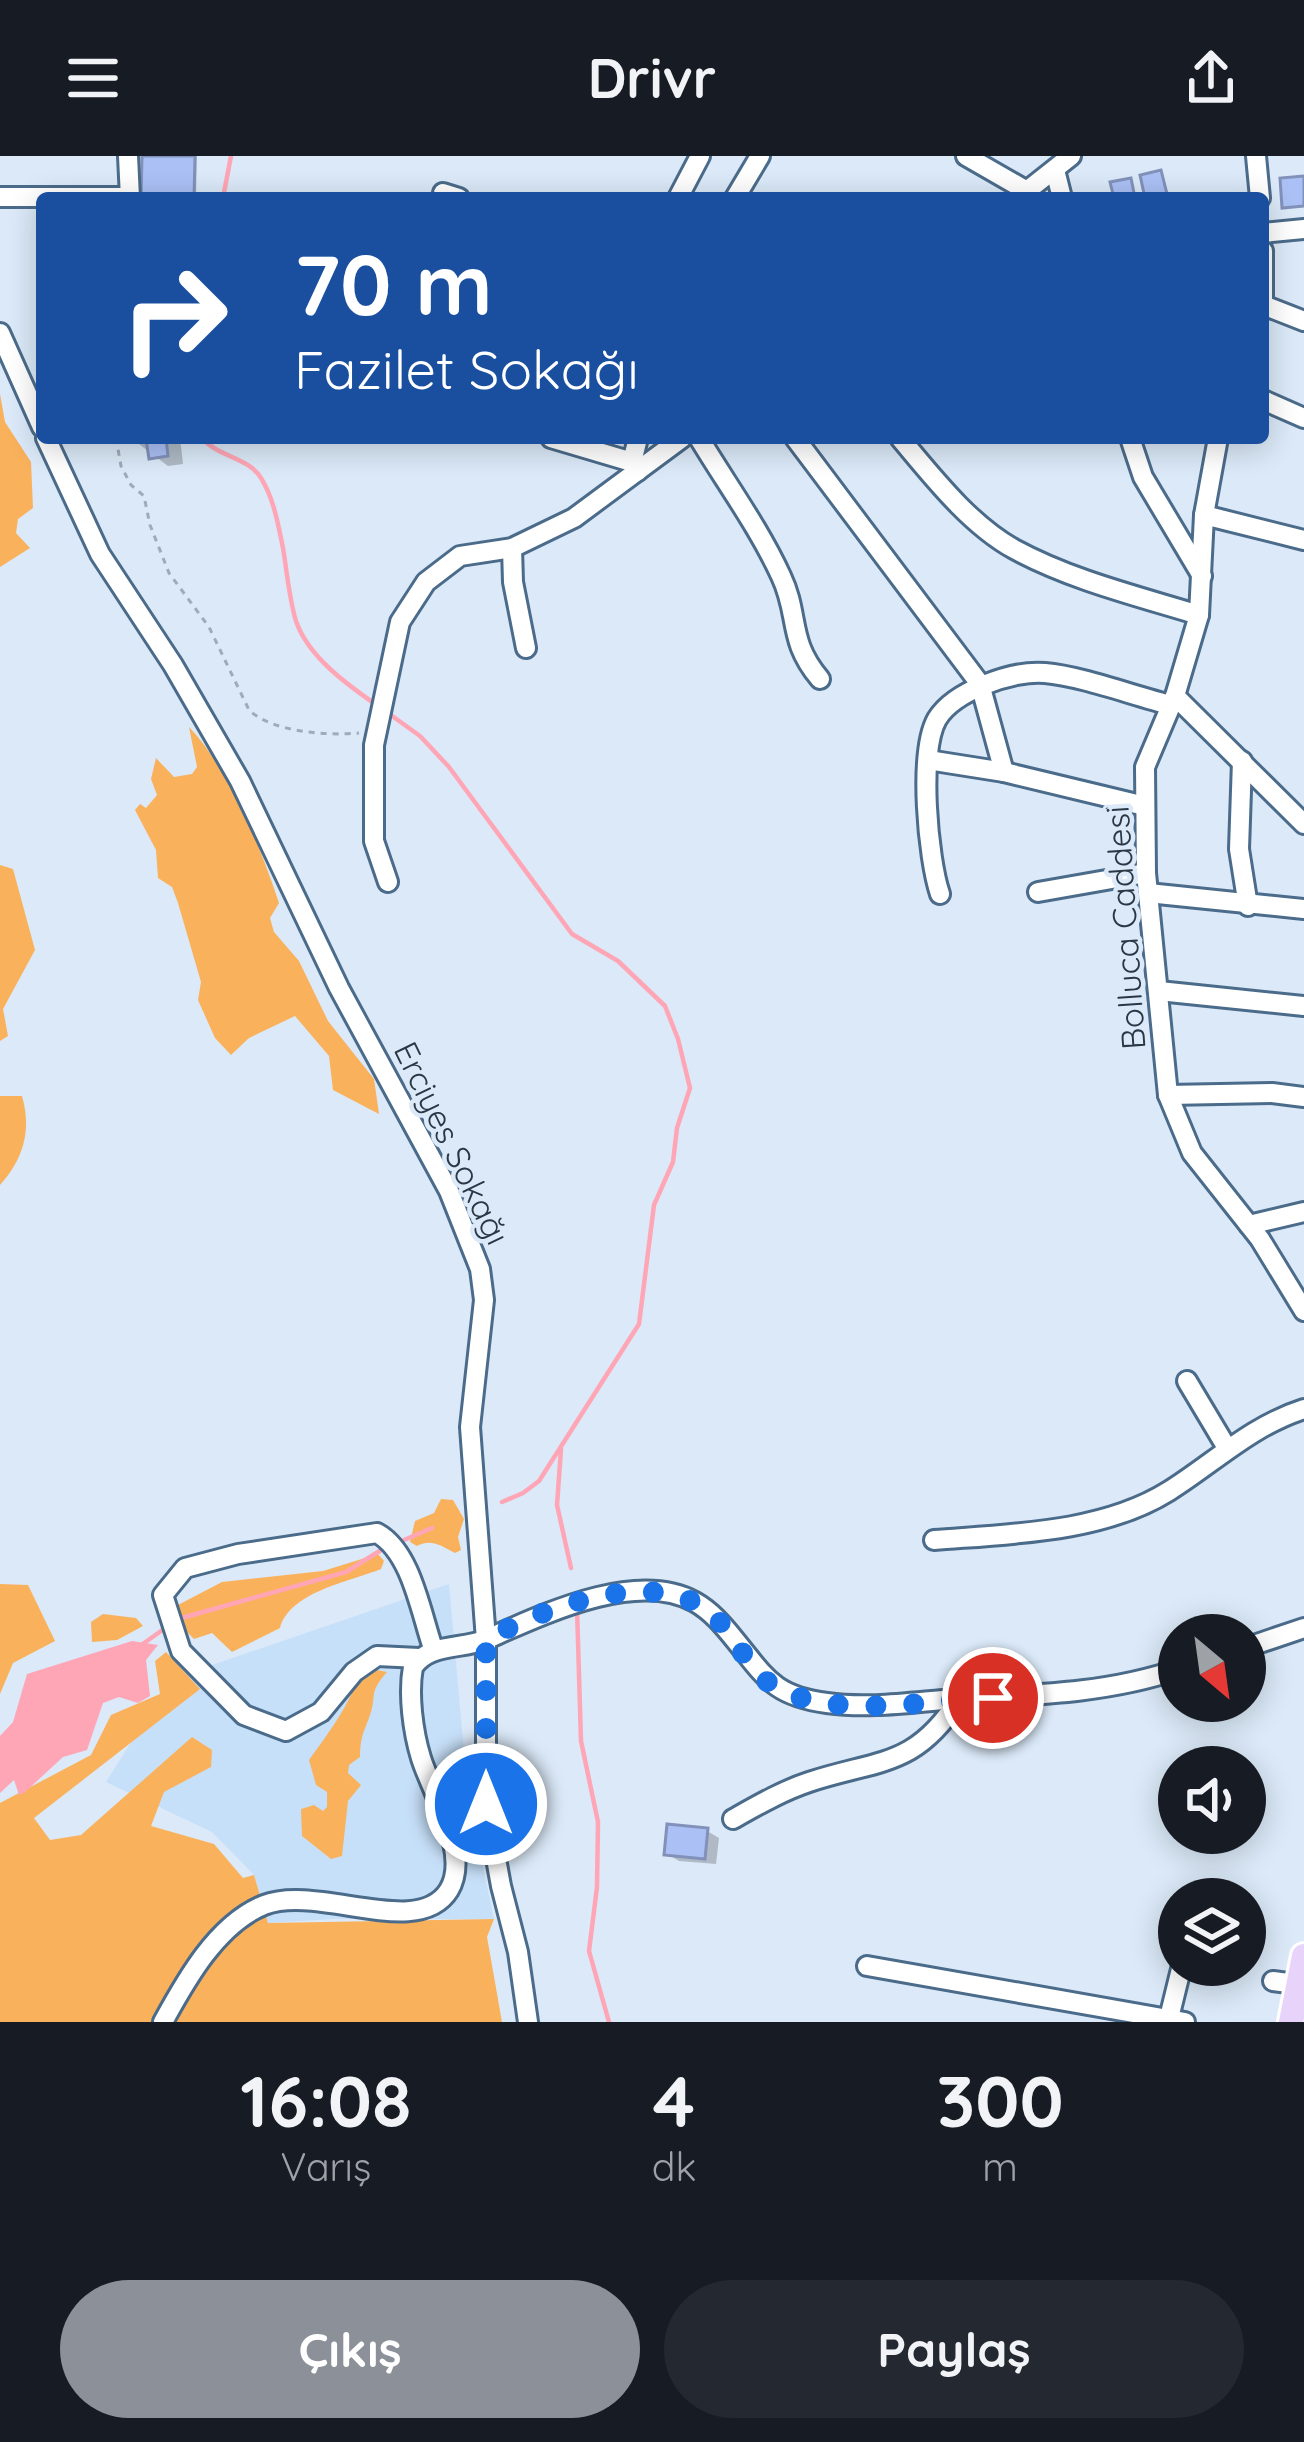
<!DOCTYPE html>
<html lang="tr">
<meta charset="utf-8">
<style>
:root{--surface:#171b24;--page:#242831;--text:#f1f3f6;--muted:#9ea1a6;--accent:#8c9099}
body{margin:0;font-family:Quicksand,sans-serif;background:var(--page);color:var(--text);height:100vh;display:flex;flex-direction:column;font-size:45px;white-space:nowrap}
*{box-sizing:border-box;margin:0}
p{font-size:39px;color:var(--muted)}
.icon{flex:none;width:66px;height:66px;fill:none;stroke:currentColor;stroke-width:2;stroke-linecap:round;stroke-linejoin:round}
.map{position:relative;height:1866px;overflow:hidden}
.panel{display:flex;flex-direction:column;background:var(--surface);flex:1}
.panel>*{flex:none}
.top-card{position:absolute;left:36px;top:36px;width:1233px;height:252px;border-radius:12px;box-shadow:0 6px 30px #0003;background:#1a4fa0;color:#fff;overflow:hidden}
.needle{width:78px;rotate:151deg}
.tools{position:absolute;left:1158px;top:1458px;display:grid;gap:24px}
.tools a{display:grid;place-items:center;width:108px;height:108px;border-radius:50%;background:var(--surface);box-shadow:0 6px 30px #0003;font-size:60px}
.pin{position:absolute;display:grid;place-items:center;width:102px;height:102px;color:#fff;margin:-51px;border:6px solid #fff;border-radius:50%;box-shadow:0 3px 12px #0007}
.me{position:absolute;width:132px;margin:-66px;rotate:0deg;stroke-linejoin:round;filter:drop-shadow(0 0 9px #0008)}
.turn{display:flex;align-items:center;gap:42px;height:252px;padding:0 60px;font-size:54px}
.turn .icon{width:156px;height:156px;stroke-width:2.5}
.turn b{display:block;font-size:84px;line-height:102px}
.eta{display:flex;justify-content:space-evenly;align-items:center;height:204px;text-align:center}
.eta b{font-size:72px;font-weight:800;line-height:84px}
.primary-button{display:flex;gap:24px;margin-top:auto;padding:24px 60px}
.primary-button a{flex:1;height:138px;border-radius:72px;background:var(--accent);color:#fff;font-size:48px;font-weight:800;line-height:138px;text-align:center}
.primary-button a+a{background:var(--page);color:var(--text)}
header{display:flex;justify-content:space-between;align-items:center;height:156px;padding:0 60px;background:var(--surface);font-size:54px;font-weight:800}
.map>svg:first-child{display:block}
.built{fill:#c7e0f9}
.green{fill:#fab15c}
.water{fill:#ffa6b6}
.shadow{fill:#0003}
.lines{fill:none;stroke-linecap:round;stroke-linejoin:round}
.stream{stroke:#ffa6b6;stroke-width:4.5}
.building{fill:#abc0f5;stroke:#8291b9;stroke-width:3}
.minor-casing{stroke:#4b6b8a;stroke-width:24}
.major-casing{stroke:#fff;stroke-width:30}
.path{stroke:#9dabba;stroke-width:3;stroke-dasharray:6 6;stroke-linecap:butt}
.minor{stroke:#fff;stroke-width:18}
.major{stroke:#e8d4fa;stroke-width:24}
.route{stroke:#1a73e8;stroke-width:21;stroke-dasharray:0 37.8}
.labels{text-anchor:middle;stroke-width:9;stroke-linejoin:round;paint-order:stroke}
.street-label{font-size:33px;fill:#2a3846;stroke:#dbe9f8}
</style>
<header><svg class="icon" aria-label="menu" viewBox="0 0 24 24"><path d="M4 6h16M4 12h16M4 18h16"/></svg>Drivr<svg class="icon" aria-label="share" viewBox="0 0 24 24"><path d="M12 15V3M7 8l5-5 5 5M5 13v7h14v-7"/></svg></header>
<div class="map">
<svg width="1304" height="1866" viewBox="0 0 1304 1866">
<rect width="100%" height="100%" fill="#dbe9f8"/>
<!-- built -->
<path class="built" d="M449 1428 468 1640 494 1763H334L268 1767 254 1719 212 1676 106 1626 171 1523Z"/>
<!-- green -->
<g class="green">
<path d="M0 238 5 266 31 306 33 352 18 363 16 377 30 392 0 411Z"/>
<path d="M189 571C230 614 260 690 279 747L270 762 274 776 299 805 328 865 374 923 379 958 333 934 329 900 295 860 249 882 231 899 215 882 198 844 201 826 178 747 172 731 158 722 156 694 135 654 140 648 146 652 157 639 151 623 156 602 174 621 192 618 197 611Z"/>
<path d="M0 709 13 713 35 794 3 853 8 880 0 885Z"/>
<path d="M0 940H22C32 975 23 1003 0 1029Z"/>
<path d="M441 1343 453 1344 464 1363 458 1381 461 1394 455 1397C442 1390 431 1382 417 1390L410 1386 415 1365 434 1357Z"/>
<path d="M378 1398 384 1405 381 1413C348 1426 290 1436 280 1472L232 1496 212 1477 194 1483 177 1466 176 1450 222 1426 323 1415Z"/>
<path d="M0 1428 28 1429 55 1485 13 1507 0 1538Z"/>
<path d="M103 1458 136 1462 143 1470 117 1484 92 1486 91 1466Z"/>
<path d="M166 1496 200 1533 34 1662 50 1684 81 1679 192 1581 212 1594 211 1611 164 1636 151 1670 214 1688 243 1722 254 1719 268 1767 494 1763 487 1781 502 1866H0V1647L91 1599 111 1559 160 1538 155 1505Z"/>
<path d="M377 1514 387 1516C367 1539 378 1538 369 1562 363 1577 360 1583 360 1601L349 1609 348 1617 361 1629 348 1645 342 1700 331 1703 302 1680 301 1653 314 1649 323 1655 327 1651V1636L316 1629 309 1604C324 1583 350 1549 356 1525Z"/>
</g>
<!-- water -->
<path class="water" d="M132 1485 158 1489 146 1504 150 1540 138 1547 119 1541 103 1547 87 1594 63 1601 24 1637 19 1639 14 1624 0 1637V1580L13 1566 27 1518Z"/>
<!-- shadow -->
<g class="shadow">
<path d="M145 0H197L196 42H144Z"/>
<path d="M180 282 183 308 168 310 131 282Z"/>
<path d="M707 1675 719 1682 716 1708 679 1705 667 1698Z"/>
</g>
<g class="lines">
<!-- stream -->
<g class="stream">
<path d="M223 42 231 0"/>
<path d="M202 282C218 301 248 301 261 322 274 343 278 368 283 392 287 416 289 442 296 465 308 501 349 530 378 550"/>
<path d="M388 557 420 580 449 611 572 778 618 805 665 850 678 883 690 932 677 972 673 1006 654 1049 639 1168 539 1325 523 1337 502 1346"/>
<path d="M561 1293 557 1349 571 1412"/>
<path d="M404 1384 432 1372"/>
<path d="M577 1452 581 1585 598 1666 597 1731 589 1795 609 1866"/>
<path d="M178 1463 346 1416 386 1391"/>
<path d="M140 1490 161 1475"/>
</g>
</g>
<!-- building -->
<g class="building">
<path d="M142 0H195L194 42H141Z"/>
<path d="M1161 14 1168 42H1145L1140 19Z"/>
<path d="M1304 20V50L1282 52 1280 22Z"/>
<path d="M1131 22 1135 42H1114L1110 26Z"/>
<path d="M128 282H166L168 300 149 303 146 283Z"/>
<path d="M667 1668 708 1672 705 1703 664 1699Z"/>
</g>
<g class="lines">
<!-- minor casing -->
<g class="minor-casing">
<g id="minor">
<path d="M128 0 130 42"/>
<path d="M966 0 1027 35"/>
<path d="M1256 0 1260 42"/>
<path d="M1055 14 1062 42"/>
<path d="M443 37 459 42"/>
<path d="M0 41H130"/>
<path d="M678 42 700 0"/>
<path d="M735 42 760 0"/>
<path d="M1018 42 1071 0"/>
<path d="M1263 77 1304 73"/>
<path d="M1263 95V151"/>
<path d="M1263 149 1304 165"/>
<path d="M0 177 42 271"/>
<path d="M1263 244 1304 262"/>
<path d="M46 282 100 398 173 509 240 625 339 832 449 1035 480 1113 484 1144 470 1271 486 1484V1648L501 1730 518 1796 528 1866"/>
<path d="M551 282 632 306"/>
<path d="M638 282 632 306 638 315"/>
<path d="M699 282C726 327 759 372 781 420 800 460 787 484 820 523"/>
<path d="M795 282 980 528 1004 616"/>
<path d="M900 282C932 320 969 368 1014 393 1071 424 1137 440 1199 459"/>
<path d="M1130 282 1143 321 1202 420"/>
<path d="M1218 282 1204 359 1199 459 1175 540 1145 611 1146 717 1168 939 1192 997 1260 1083 1304 1155"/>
<path d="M1204 359 1304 384"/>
<path d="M512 392 513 426 526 492"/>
<path d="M1175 540 1304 668"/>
<path d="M928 604 1004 616 1145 650"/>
<path d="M1242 605 1239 693 1248 750"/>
<path d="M388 726 374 685V589L400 466 426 426 460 400 512 392 574 362 682 282"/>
<path d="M1038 736 1146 717"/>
<path d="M1148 737 1304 753"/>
<path d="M940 738C928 703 918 596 937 563 954 535 1013 514 1045 517 1081 520 1134 540 1171 549"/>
<path d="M1159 835 1304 850"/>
<path d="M1168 939 1272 937 1304 941"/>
<path d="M1249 1069 1304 1056"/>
<path d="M1187 1225 1227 1292"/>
<path d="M934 1384C1010 1378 1102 1377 1169 1335 1215 1306 1251 1270 1304 1253"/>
<path d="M1245 1492 1304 1472"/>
<path d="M419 1502 377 1500 354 1516 321 1556 286 1575 244 1559 181 1495 163 1439 185 1412 238 1398 377 1377C412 1396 421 1459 434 1495"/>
<path d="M733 1663C758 1649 782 1635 809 1626 879 1603 915 1612 959 1543"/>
<path d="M867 1810 1185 1866"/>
<path d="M1273 1825 1304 1829"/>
<path d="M1169 1862 1182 1809"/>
<path d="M163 1866C186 1824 217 1768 264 1749 319 1728 418 1784 449 1734 471 1697 432 1638 421 1602 413 1576 408 1538 413 1511 430 1486 463 1494 487 1483 542 1459 636 1413 695 1446 711 1455 723 1469 735 1484 766 1522 774 1540 827 1547 869 1553 913 1546 955 1543 1031 1539 1106 1538 1179 1513"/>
</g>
</g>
<!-- major casing -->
<g class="major-casing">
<path id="major" d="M1291 1866 1304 1800"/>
</g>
<!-- path -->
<path class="path" d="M116 282 121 310 131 329 144 340 150 369 169 417 209 471 249 554C272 576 327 580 359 577"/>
<!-- minor -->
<use href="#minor" class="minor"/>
<!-- major -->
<use href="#major" class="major"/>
</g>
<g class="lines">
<!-- route -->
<path class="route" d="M486 1648V1484C543 1451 663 1406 717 1463 738 1485 754 1524 784 1536 848 1562 926 1544 993 1542"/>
</g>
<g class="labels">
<!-- street labels -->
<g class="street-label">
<text transform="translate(1125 772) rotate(-94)" y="12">Bolluca Caddesi</text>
<text transform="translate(452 987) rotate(64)" y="12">Erciyes Sokağı</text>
</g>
</g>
</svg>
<div class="tools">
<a><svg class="needle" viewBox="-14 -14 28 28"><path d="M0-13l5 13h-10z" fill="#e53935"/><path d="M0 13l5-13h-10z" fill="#9ea1a6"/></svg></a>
<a><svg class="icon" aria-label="sound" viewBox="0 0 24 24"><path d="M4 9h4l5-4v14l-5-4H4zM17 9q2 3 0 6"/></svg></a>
<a><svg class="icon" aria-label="layers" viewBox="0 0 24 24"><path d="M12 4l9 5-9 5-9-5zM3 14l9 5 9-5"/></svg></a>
</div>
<div class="pin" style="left:993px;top:1542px;background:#d93025"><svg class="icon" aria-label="arrive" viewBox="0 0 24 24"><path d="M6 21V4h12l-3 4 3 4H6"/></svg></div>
<svg class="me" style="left:486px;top:1648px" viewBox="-20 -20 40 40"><circle r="17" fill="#1a73e8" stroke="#fff" stroke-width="3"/><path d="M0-11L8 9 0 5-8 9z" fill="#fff"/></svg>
<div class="top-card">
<div class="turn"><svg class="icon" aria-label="right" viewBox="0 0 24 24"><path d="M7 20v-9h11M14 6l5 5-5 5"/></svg><div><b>70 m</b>Fazilet Sokağı</div></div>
</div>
</div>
<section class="panel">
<div class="eta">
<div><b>16:08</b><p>Varış</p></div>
<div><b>4</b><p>dk</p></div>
<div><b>300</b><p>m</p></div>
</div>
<div class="primary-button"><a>Çıkış</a><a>Paylaş</a></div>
</section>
